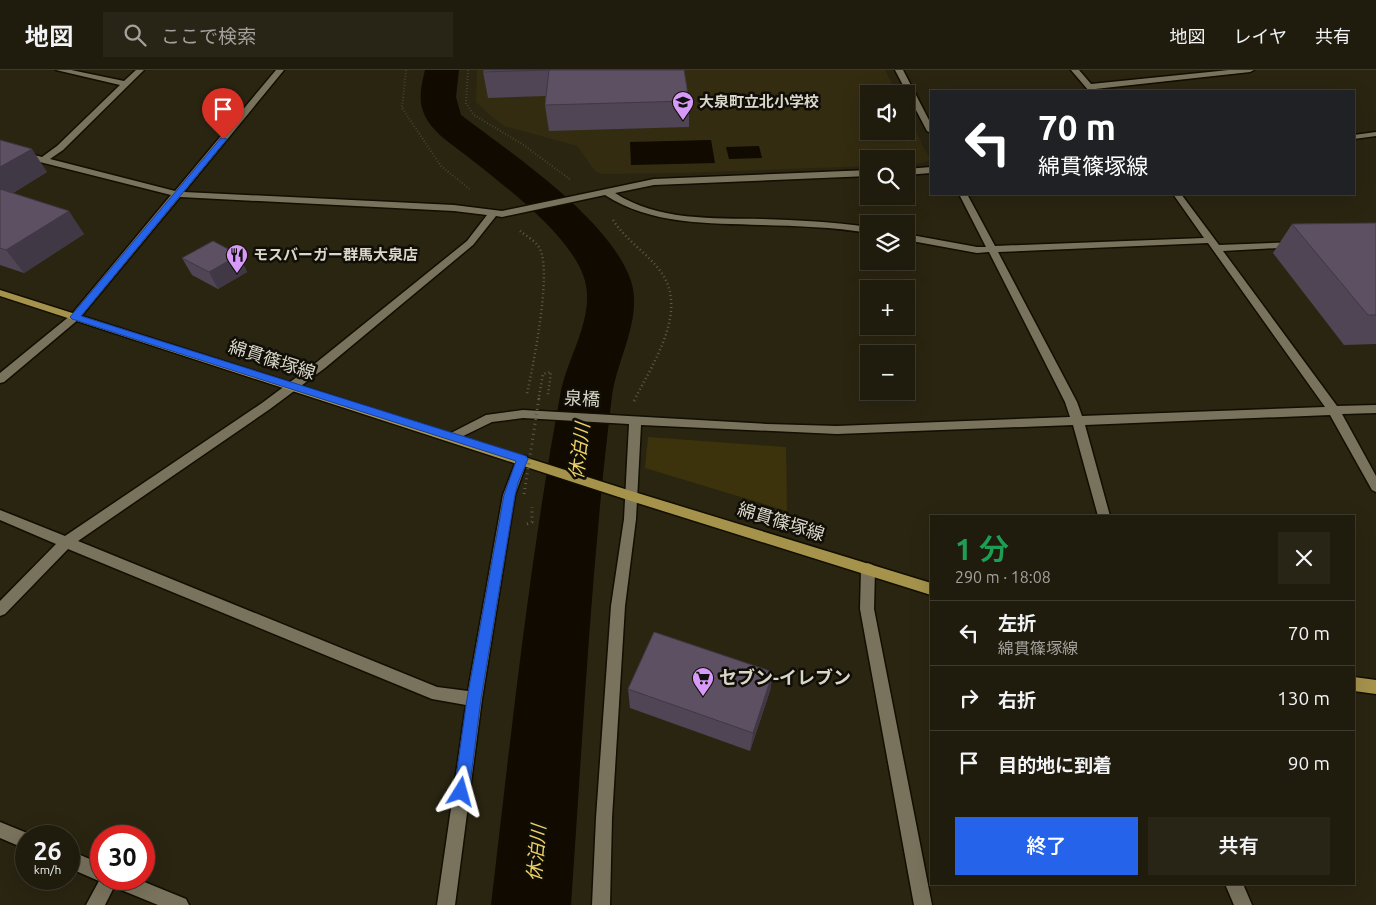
<!DOCTYPE html>
<html lang="ja">
<meta charset="utf-8">
<style>
:root{--surface:#201c0d;--page:#282516;--text:#f1f3f6;--muted:#a2a19d;--line:#3d3a2e;--accent:#2563eb}
body{margin:0;font-family:Ubuntu,"Noto Sans JP",sans-serif;background:var(--page);color:var(--text);height:100vh;display:flex;flex-direction:column;font-size:19px;white-space:nowrap}
*{box-sizing:border-box;margin:0}
p{font-size:16px;color:var(--muted)}
.icon{flex:none;width:28px;height:28px;fill:none;stroke:currentColor;stroke-width:2;stroke-linecap:round;stroke-linejoin:round}
.map{position:relative;flex:1;overflow:hidden}
.drawer{position:absolute;left:930px;top:445px;width:425px;height:370px;display:flex;flex-direction:column;background:var(--surface);border-radius:0px;box-shadow:0 5px 20px #0002,0 0 0 1px var(--line)}
.drawer>*{flex:none}
.guide{position:absolute;left:930px;top:20px;width:425px;height:105px;border-radius:0px;box-shadow:0 5px 20px #0002,0 0 0 1px var(--line);background:#202124;color:#fff;overflow:hidden}
.fabs{position:absolute;left:860px;top:15px;display:grid;gap:10px}
.fabs a{display:grid;place-items:center;width:55px;height:55px;border-radius:0px;background:var(--surface);box-shadow:0 5px 20px #0002,0 0 0 1px var(--line);font-size:25px}
.speed{position:absolute;left:15px;top:755px;display:flex;gap:10px;font-size:25px;font-weight:700;text-align:center}
.speed>*{display:grid;place-content:center;width:65px;height:65px;border-radius:50%;background:var(--surface);box-shadow:0 5px 20px #0002,0 0 0 1px var(--line);line-height:1}
.speed small{font-size:12px;font-weight:400}
.speed .limit{border:8px solid #d22;background:#fff;color:#111}
.pin{position:absolute;display:grid;place-items:center;width:42px;height:42px;color:#fff;margin:-51px -21px;border-radius:50% 50% 50% 0;rotate:-45deg;box-shadow:0 0 5px #0007}
.pin .icon{rotate:45deg}
.me{position:absolute;width:55px;margin:-28px;rotate:8deg;stroke-linejoin:round;filter:drop-shadow(0 0 4px #0008)}
.turn{display:flex;align-items:center;gap:18px;height:105px;padding:0 25px;font-size:22px}
.turn .icon{width:65px;height:65px;stroke-width:2.5}
.turn b{display:block;font-size:35px;line-height:42px}
.round{display:grid;place-items:center;flex:none;width:52px;height:52px;border-radius:0px;background:var(--page)}
.head{display:flex;align-items:center;justify-content:space-between;height:85px;padding:0 25px}
h1{font-size:30px;font-weight:600;line-height:38px;color:#1e9e55}
.cta{display:flex;gap:10px;margin-top:auto;padding:10px 25px}
.cta a{flex:1;height:58px;border-radius:0px;background:var(--accent);color:#fff;font-size:20px;font-weight:600;line-height:58px;text-align:center}
.cta a+a{background:var(--page);color:var(--text)}
ul{padding:0;list-style:none}
li{display:flex;align-items:center;gap:15px;height:65px;padding:0 25px;border-top:1px solid var(--line)}
li div{flex:1}
li b{display:block;font-size:19px}
li em{font-style:normal}
header{display:flex;align-items:center;gap:30px;box-sizing:border-box;height:70px;padding:0 25px;background:var(--surface);border-bottom:1px solid var(--line)}
header strong{font-size:24px}
nav{display:flex;gap:28px;margin-inline-start:auto;font-size:18px}
.search{width:350px;height:45px;background:var(--page);display:flex;align-items:center;gap:12px;box-sizing:border-box;padding:0 18px;border-radius:0px;color:var(--muted);font-size:19px}
.map>svg:first-child{display:block}
.built{fill:#332c11}
.green{fill:#3c320b}
.water{fill:#100a00}
.lines{fill:none;stroke-linecap:round;stroke-linejoin:round}
.river{fill:#100a00;fill-rule:evenodd}
.minor-casing{stroke:#120e00;stroke-width:3}
.major-casing{stroke:#120e00;stroke-width:3}
.path-far2{stroke:#5f5b49;stroke-width:2;stroke-dasharray:0.5 2.5;stroke-linecap:butt}
.path-far1{stroke:#5f5b49;stroke-width:2.5;stroke-dasharray:1 3;stroke-linecap:butt}
.path{stroke:#5f5b49;stroke-width:3;stroke-dasharray:1 4;stroke-linecap:butt}
.minor{fill:#79735d;fill-rule:evenodd}
.major{fill:#a5934c;fill-rule:evenodd}
.path-bridge-far1{stroke:#5f5b49;stroke-width:2.5;stroke-dasharray:1 3;stroke-linecap:butt}
.path-bridge{stroke:#5f5b49;stroke-width:3;stroke-dasharray:1 4;stroke-linecap:butt}
.wall{fill:#4f4554}
.shaded-wall{fill:#403845}
.building{fill:#5c5062;stroke:#403845}
.route{fill:#2563eb;stroke:#184099}
.labels{text-anchor:middle;stroke-width:5;stroke-linejoin:round;paint-order:stroke}
.far-poi-label{font-size:15px;font-weight:bold;fill:#d9d6ca;stroke:#100e06;text-anchor:start}
.street-label{font-size:18px;fill:#d9d6ca;stroke:#100e06}
.poi-label{font-size:18px;font-weight:bold;fill:#d9d6ca;stroke:#100e06;text-anchor:start}
.water-label{font-size:19px;font-style:italic;fill:#ebcf64;stroke:#100e06}
</style>
<header>
<strong>地図</strong>
<div class="search"><svg class="icon" aria-label="search" viewBox="0 0 24 24"><circle cx="10" cy="10" r="6"/><path d="M15 15l6 6"/></svg>ここで検索</div>
<nav><a>地図</a><a>レイヤ</a><a>共有</a></nav>
</header>
<div class="map">
<svg width="1376" height="835" viewBox="0 0 1376 835">
<rect width="100%" height="100%" fill="#2a2511"/>
<!-- built -->
<path class="built" d="M477 0H885L897 24H869V61H906V42L930 90 922 93 906 94V89H869V96L683 103 601 104 595 101 577 76 504 56 492 47 476 32Z"/>
<!-- green -->
<path class="green" d="M648 367 786 377 787 441 645 398Z"/>
<!-- water -->
<g class="water">
<path d="M711 70 715 93 631 95 630 72Z"/>
<path d="M759 76 762 88 729 89 726 77Z"/>
</g>
<g class="lines">
<!-- river -->
<path class="river" d="M425 0H459L456 27 461 45C512 84 610 149 631 211 643 248 617 289 612 326 591 495 583 665 571 835H491C511 665 529 494 560 326 566 289 595 249 585 211 573 166 503 115 467 86 450 73 430 61 423 41 418 27 422 13 425 0Z"/>
<!-- minor casing -->
<g class="minor-casing">
<g id="minor">
<path d="M56 0H71L124 11 136 0H144L63 80 50 89 175 121 276 0H284L184 122 454 135 502 141 654 109 869 100V106L654 115 615 123C658 151 713 148 762 149 798 150 833 152 869 157V163C833 157 797 156 762 155 708 153 651 155 605 125L502 147 496 146 473 175 325 298 270 339 78 471 437 617 468 621 503 425 518 386H526L528 389 515 425 482 629 455 835H437L466 635 432 629 68 479 5 544 0 546V531L56 474 0 450V440L65 466 262 333 317 292 467 171 487 145 454 141 180 127 79 249 4 312 0 313V303L71 245 171 125 0 82V76L42 87 57 76 120 15Z"/>
<path d="M895 0H903L931 54V63L927 61Z"/>
<path d="M1071 0H1079L1091 14 1229 0H1254L1250 2 1095 19 1097 21H1089Z"/>
<path d="M1376 62V66L1354 69V65Z"/>
<path d="M931 97V103L906 105V99Z"/>
<path d="M959 124H967L995 176 1204 168 1173 124H1181L1219 175 1298 172V176L1295 177 1223 181 1337 336 1376 335V343L1342 344 1376 406V422L1372 420 1330 345 1085 355 1110 446H1098L1073 355 837 364 641 355 636 449 625 536 612 748 610 835H592L596 748 611 536 624 449 629 354 523 348 492 352 453 371 447 367 449 364 486 345 523 340 767 354 837 356 1070 347 1065 332 989 182 977 183 906 170V164L977 177H986ZM1208 173 1325 337 1082 346 1077 332 998 182Z"/>
<path d="M868 493 873 495 875 499 874 539 932 835H914L860 539 861 499 863 495Z"/>
<path d="M0 752 32 765 26 766V779L0 768Z"/>
<path d="M69 780 101 794V809H137L186 829 189 835H158L114 817 105 835H86L99 811 69 798Z"/>
<path d="M1225 814H1243L1252 835H1234Z"/>
</g>
</g>
<!-- major casing -->
<g class="major-casing">
<g id="major">
<path d="M0 220 631 421 931 513V525L631 431 0 226Z"/>
<path d="M1354 607 1376 610V624L1354 621Z"/>
</g>
</g>
<!-- path-far2 -->
<g class="path-far2">
<path d="M406 0 402 38 441 96 471 120"/>
<path d="M468 0 466 33 474 45 522 74 571 110"/>
</g>
<!-- path-far1 -->
<g class="path-far1">
<path d="M613 150C625 169 644 181 658 198 691 238 654 291 635 329"/>
<path d="M520 161C526 166 536 171 540 179 552 203 533 296 527 324"/>
<path d="M539 326 543 304 551 302 548 325"/>
</g>
<!-- path -->
<g class="path">
<path d="M634 331 636 328"/>
<path d="M527 454 532 452V437"/>
</g>
<!-- minor -->
<use href="#minor" class="minor"/>
<!-- major -->
<use href="#major" class="major"/>
<!-- path-bridge-far1 -->
<path class="path-bridge-far1" d="M539 329V326"/>
<!-- path-bridge -->
<path class="path-bridge" d="M524 424 539 328"/>
</g>
<!-- wall -->
<g class="wall">
<path d="M484 0H684L689 31V57L549 61 545 35 546 26 488 28 483 2Z"/>
<path d="M0 70 47 102 13 123 84 164 24 203 0 195Z"/>
<path d="M1376 153V274L1344 275 1273 183 1292 154Z"/>
<path d="M239 185 247 202 218 219 192 205 182 188Z"/>
<path d="M773 602 770 621 750 681 630 638 628 619Z"/>
</g>
<!-- shaded-wall -->
<g class="shaded-wall">
<path d="M32 79 47 102 0 131V97Z"/>
<path d="M69 141 84 164 24 203 6 180Z"/>
<path d="M239 185 247 202 218 219 209 202Z"/>
<path d="M773 602 770 621 750 681 753 663Z"/>
</g>
<!-- building -->
<g class="building">
<path d="M484 0H684L689 31 545 35 549 0 483 2Z"/>
<path d="M0 70 32 79 0 97Z"/>
<path d="M0 119 69 141 6 180 0 178Z"/>
<path d="M1376 153V245H1368L1292 154Z"/>
<path d="M213 171 239 185 209 202 182 188Z"/>
<path d="M654 562 773 602 753 663 628 619Z"/>
</g>
<!-- route -->
<path class="route" d="M221 68 227 69 81 246 526 386 528 389 518 413 515 425 481 629 469 722 466 728 461 730 456 728 454 722 467 629 504 425 516 391 72 249 70 247Z"/>
<!-- icons -->
<defs>
<g id="school-pin" transform="scale(1.125)"><path d="M0 17L-7.5 6A9.5 9.5 0 1 1 7.5 6Z" fill="#d89af8" stroke="#100e06"/><path d="M0-5L7-2L0 1L-7-2ZM-4 1L0 2.5L4 1V4Q0 6-4 4Z" fill="#111"/></g>
<g id="restaurant-pin" transform="scale(1.125)"><path d="M0 17L-7.5 6A9.5 9.5 0 1 1 7.5 6Z" fill="#d89af8" stroke="#100e06"/><path d="M-5-6h1v4h1v-4h1v4h1v-4h1v5L-1.5 .5V6h-2V.5L-5-1ZM5-6V6H3V1.5H1.5Q1.5-4 5-6Z" fill="#111"/></g>
<g id="supermarket-pin" transform="scale(1.125)"><path d="M0 17L-7.5 6A9.5 9.5 0 1 1 7.5 6Z" fill="#d89af8" stroke="#100e06"/><path d="M-6-5.5h2.5l.6 2H6L4.5 2H-2.5L-4.4-4H-6ZM-1.5 3.2a1.3 1.3 0 1 0 .1 0ZM3 3.2a1.3 1.3 0 1 0 .1 0Z" fill="#111"/></g>
</defs>
<g fill-rule="evenodd">
<use href="#school-pin" x="683" y="32"/>
<use href="#restaurant-pin" x="237" y="185"/>
<use href="#supermarket-pin" x="703" y="608"/>
</g>
<g class="labels">
<!-- far-poi labels -->
<g class="far-poi-label">
<text x="699" y="37">大泉町立北小学校</text>
<text x="253" y="190">モスバーガー群馬大泉店</text>
</g>
<!-- street labels -->
<g class="street-label">
<text transform="translate(272 290) rotate(18)" y="6">綿貫篠塚線</text>
<text transform="translate(582 329) rotate(3)" y="6">泉橋</text>
<text transform="translate(781 452) rotate(17)" y="6">綿貫篠塚線</text>
</g>
<!-- poi labels -->
<g class="poi-label">
<text x="719" y="614">セブン-イレブン</text>
</g>
<!-- water labels -->
<g class="water-label">
<text transform="translate(579 381) rotate(-83)" y="7">休泊川</text>
<text transform="translate(536 783) rotate(-85)" y="7">休泊川</text>
</g>
</g>
</svg>
<div class="fabs">
<a><svg class="icon" aria-label="sound" viewBox="0 0 24 24"><path d="M4 9h4l5-4v14l-5-4H4zM17 9q2 3 0 6"/></svg></a>
<a><svg class="icon" aria-label="search" viewBox="0 0 24 24"><circle cx="10" cy="10" r="6"/><path d="M15 15l6 6"/></svg></a>
<a><svg class="icon" aria-label="layers" viewBox="0 0 24 24"><path d="M12 4l9 5-9 5-9-5zM3 14l9 5 9-5"/></svg></a>
<a>+</a>
<a>−</a>
</div>
<div class="speed"><div>26<small>km/h</small></div><div class="limit">30</div></div>
<div class="pin" style="left:223px;top:69px;background:#d93025"><svg class="icon" aria-label="arrive" viewBox="0 0 24 24"><path d="M6 21V4h12l-3 4 3 4H6"/></svg></div>
<svg class="me" style="left:461px;top:722px" viewBox="-20 -20 40 40"><path d="M0-17L14 15 0 8-14 15z" fill="#2563eb" stroke="#fff" stroke-width="4"/></svg>
<div class="guide">
<div class="turn"><svg class="icon" aria-label="left" viewBox="0 0 24 24"><path d="M17 20v-9H6M10 6l-5 5 5 5"/></svg><div><b>70 m</b>綿貫篠塚線</div></div>
</div>
<section class="drawer">
<div class="head"><div><h1>1 分</h1><p>290 m · 18:08</p></div><a class="round"><svg class="icon" aria-label="close" viewBox="0 0 24 24"><path d="M6 6l12 12M18 6L6 18"/></svg></a></div>
<ul>
<li><svg class="icon" aria-label="left" viewBox="0 0 24 24"><path d="M17 20v-9H6M10 6l-5 5 5 5"/></svg><div><b>左折</b><p>綿貫篠塚線</p></div><em>70 m</em></li>
<li><svg class="icon" aria-label="right" viewBox="0 0 24 24"><path d="M7 20v-9h11M14 6l5 5-5 5"/></svg><div><b>右折</b></div><em>130 m</em></li>
<li><svg class="icon" aria-label="arrive" viewBox="0 0 24 24"><path d="M6 21V4h12l-3 4 3 4H6"/></svg><div><b>目的地に到着</b></div><em>90 m</em></li>
</ul>
<div class="cta"><a>終了</a><a>共有</a></div>
</section>
</div>
